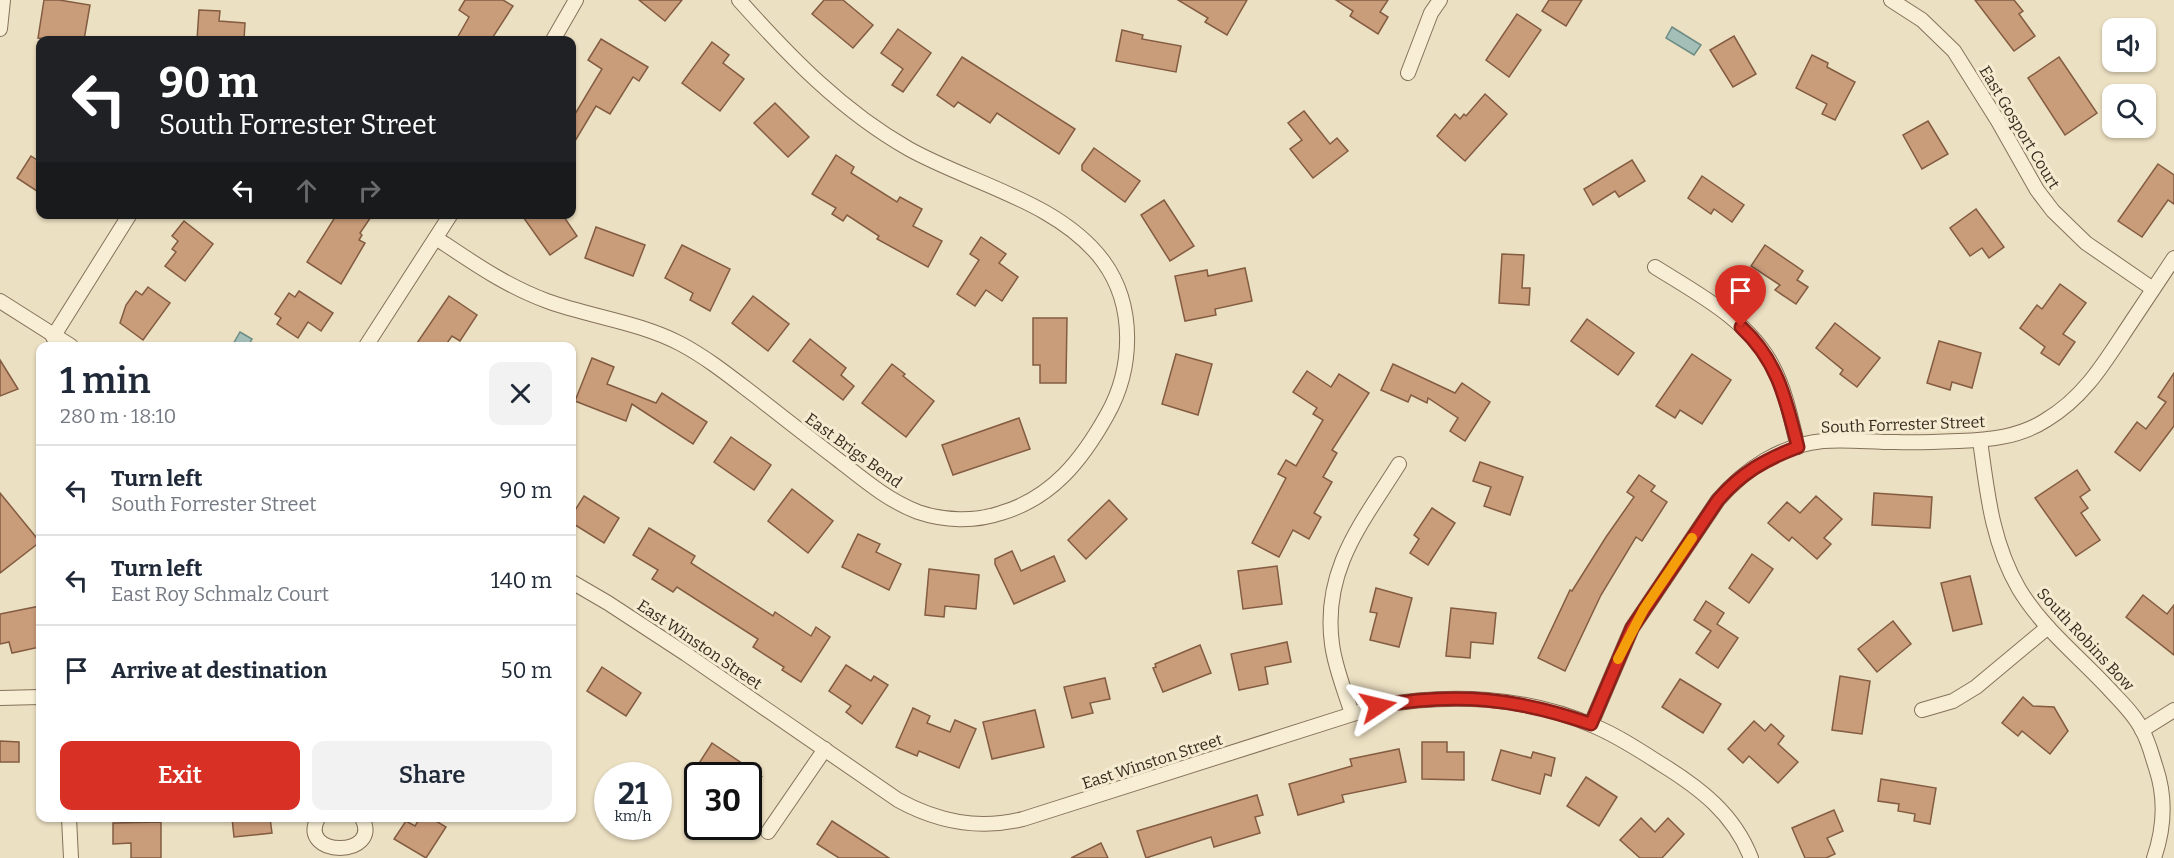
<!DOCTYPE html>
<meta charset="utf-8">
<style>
:root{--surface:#fff;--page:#f2f2f3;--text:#1f2937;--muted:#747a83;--line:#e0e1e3;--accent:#d93025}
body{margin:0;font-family:Bitter,serif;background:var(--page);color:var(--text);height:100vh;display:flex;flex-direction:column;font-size:22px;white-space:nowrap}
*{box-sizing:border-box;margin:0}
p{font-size:20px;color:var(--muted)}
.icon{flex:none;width:33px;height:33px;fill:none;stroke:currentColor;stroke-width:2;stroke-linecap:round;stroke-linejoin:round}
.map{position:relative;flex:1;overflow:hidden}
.panel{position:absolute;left:36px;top:342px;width:540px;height:480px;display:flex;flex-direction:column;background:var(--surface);border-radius:12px;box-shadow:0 2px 4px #0004}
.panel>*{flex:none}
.banner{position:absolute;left:36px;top:36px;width:540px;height:183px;border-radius:12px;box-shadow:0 2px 4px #0004;background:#202124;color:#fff;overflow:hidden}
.controls{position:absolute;left:2102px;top:18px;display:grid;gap:12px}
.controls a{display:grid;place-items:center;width:54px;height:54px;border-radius:12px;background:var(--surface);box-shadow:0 2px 4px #0004;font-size:30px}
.speed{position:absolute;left:594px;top:762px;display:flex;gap:12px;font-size:30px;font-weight:700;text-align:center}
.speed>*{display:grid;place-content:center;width:78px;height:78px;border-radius:50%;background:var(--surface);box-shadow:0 2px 4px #0004;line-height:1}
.speed small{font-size:15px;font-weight:400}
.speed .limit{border:3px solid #111;border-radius:9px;background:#fff;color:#111}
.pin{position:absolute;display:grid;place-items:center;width:51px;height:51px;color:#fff;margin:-62px -26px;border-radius:50% 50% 50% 0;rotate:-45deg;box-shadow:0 0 6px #0007}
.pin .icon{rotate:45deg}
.me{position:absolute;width:66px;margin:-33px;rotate:80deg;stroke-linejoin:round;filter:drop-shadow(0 0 4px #0008)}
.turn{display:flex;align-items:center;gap:21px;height:126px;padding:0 24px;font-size:27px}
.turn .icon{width:78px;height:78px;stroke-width:2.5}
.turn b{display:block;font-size:42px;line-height:51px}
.lanes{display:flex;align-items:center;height:57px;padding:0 24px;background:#0003;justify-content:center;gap:30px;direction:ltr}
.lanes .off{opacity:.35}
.round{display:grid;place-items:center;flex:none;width:63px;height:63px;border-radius:12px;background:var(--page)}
.head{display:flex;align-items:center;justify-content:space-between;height:102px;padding:0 24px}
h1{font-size:36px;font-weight:600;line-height:45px}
.button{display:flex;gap:12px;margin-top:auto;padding:12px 24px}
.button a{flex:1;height:69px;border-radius:12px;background:var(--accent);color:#fff;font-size:24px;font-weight:600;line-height:69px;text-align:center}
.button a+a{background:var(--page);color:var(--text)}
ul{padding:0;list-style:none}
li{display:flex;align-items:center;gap:18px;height:90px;padding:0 24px;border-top:2px solid var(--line)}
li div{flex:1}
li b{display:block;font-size:22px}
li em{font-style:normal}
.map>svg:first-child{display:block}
.water{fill:#a4bfb8;stroke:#6c8c85;stroke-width:1.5}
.building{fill:#c99c7a;stroke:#835c41;stroke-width:1.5}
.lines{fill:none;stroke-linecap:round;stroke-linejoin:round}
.minor-casing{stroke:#85725a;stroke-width:16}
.minor{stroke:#f7eed5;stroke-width:14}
.route-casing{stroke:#8d1f18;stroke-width:15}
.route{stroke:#d93025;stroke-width:10}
.slow{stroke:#f59e0b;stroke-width:10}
.labels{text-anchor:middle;stroke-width:6;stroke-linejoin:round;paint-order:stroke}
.street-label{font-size:16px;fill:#362a1e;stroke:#f4ebd1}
</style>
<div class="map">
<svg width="2174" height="858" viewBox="0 0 2174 858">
<rect width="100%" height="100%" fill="#ece0c2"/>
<!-- water -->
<g class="water">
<path d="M1672 27 1701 45 1694 55 1666 38Z"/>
<path d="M240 332 252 339 248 346H232Z"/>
</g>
<!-- building -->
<g class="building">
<path d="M44 0H59L90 5 84 40H55L38 38Z"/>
<path d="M465 0H503L513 6 491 40H456L469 17 459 10Z"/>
<path d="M639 0H682L665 21Z"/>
<path d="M824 0H843L873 25 853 48 812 14Z"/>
<path d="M1178 0H1247L1227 35 1205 22 1208 18Z"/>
<path d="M1336 0H1388L1380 12 1388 17 1378 34 1350 16 1353 11Z"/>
<path d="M1549 0H1582L1566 26 1542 11Z"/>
<path d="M1975 0H2014L2023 11 2019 14 2035 36 2014 51Z"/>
<path d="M199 10 220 11 219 21 245 23 244 40H197Z"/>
<path d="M1517 14 1541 30 1509 77 1486 60Z"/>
<path d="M898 29 931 53 903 92 892 85 903 69 881 53Z"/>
<path d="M1122 30 1143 35 1142 39 1181 46 1176 72 1116 61Z"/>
<path d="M1734 36 1756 74 1733 87 1710 50Z"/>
<path d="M601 39 648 67 639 81 633 77 610 114 596 106 572 146V119L602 69 588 60Z"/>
<path d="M712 42 729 55 723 63 744 79 720 111 682 83Z"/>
<path d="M1812 55 1828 63 1827 67 1855 82 1835 120 1822 114 1827 104 1796 88Z"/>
<path d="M962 57 1075 129 1059 154 997 113 990 123 958 102 954 107 937 95Z"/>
<path d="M2059 57 2097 113 2065 135 2028 78Z"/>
<path d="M1485 94 1507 114 1465 161 1437 136 1455 114 1460 119 1464 114 1466 116Z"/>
<path d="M775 103 809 137 788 157 754 123Z"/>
<path d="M1304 111 1330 144 1337 138 1348 151 1313 178 1290 149 1302 140 1288 123Z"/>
<path d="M1928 121 1948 154 1922 169 1903 135Z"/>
<path d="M1094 148 1140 181 1125 202 1082 170V165Z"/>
<path d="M836 155 854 167 851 173 897 202 900 197 922 209 913 226 942 241 928 267 877 239 879 236 847 215 843 221 832 214 836 208 812 194Z"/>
<path d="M31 156 40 162V193L17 178Z"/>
<path d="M1632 160 1645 181 1619 197 1615 191 1593 205 1584 189Z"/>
<path d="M2158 164 2174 175V204L2168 200 2142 237 2118 221Z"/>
<path d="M1702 176 1744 205 1732 222 1714 209 1711 214 1688 198Z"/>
<path d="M1164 200 1194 246 1170 261 1141 215Z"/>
<path d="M1976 209 2004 247 1989 258 1982 248 1970 256 1950 228Z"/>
<path d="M337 214H373L360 233 362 235 359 240 365 243 341 284 307 262Z"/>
<path d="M521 214H562L577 236 550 255Z"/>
<path d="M184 221 213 244 185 281 165 266 176 252 172 249 178 241 172 236Z"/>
<path d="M596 227 645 245 633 276 585 258Z"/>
<path d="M981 237 1006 254 999 263 1018 277 1002 301 986 290 975 306 957 294 979 260 970 254Z"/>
<path d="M682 245 730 269 710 311 690 300 693 293 665 278Z"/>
<path d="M1765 245 1803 271 1797 280 1808 287 1796 304 1775 290 1780 285 1751 266Z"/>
<path d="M1502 254 1524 255 1522 288H1530L1529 305 1499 303Z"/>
<path d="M1245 268 1252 301 1215 309 1216 315 1185 321 1175 276 1207 270 1208 276Z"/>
<path d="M2060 284 2086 303 2063 334 2075 342 2059 365 2041 353 2045 347 2020 328 2037 305 2042 309Z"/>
<path d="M148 287 170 303 143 340 120 323 126 305 136 291 142 295Z"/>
<path d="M299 291 333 313 321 331 308 322 298 338 277 324 281 318 275 314 289 293 295 297Z"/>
<path d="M449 296 477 315 460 341 452 336 445 346H415Z"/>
<path d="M753 296 789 324 768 351 732 323Z"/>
<path d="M1033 318H1067L1066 383H1040V365H1033Z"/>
<path d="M1587 319 1634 353 1618 375 1571 341Z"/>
<path d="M1835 323 1880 358 1857 387 1840 374 1843 370 1816 348Z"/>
<path d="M810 339 846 368 841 375 854 386 843 400 793 361Z"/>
<path d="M1939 341 1981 353 1972 388 1952 382 1950 390 1927 383Z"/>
<path d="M1176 354 1212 364 1198 415 1162 404Z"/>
<path d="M1692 354 1731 380 1702 424 1680 410 1675 418 1656 406Z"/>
<path d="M592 358 614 367 607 384 656 403 662 393 707 422 693 444 632 404 626 421 575 401Z"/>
<path d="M0 360 18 389 0 396Z"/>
<path d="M892 364 905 374 903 376 934 401 906 437 862 403Z"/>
<path d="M1393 364 1455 393 1462 383 1490 402 1465 441 1450 431 1458 418 1428 398 1427 403 1411 395 1408 402 1381 390Z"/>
<path d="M1307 371 1331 387 1339 374 1369 393 1332 450 1337 453 1323 477 1332 482 1314 513 1321 517 1309 539 1293 530 1279 557 1252 543 1286 478 1278 474 1286 460 1296 466 1323 420 1313 414 1317 408 1293 392Z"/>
<path d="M2174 373V426L2140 471 2115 452 2137 422 2146 429 2166 402 2158 397Z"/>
<path d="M1019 418 1030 449 953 475 942 445Z"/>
<path d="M731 437 771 465 754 490 714 462Z"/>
<path d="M1480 462 1523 477 1510 515 1484 506 1491 487 1473 481Z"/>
<path d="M2077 470 2090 490 2080 497 2088 508 2081 513 2100 540 2076 556 2035 498Z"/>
<path d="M1639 475 1655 486 1651 491 1667 502 1642 541 1636 537 1601 595 1565 671 1538 658 1570 590 1572 591 1606 537 1634 497 1627 492Z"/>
<path d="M792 489 833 521 808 553 768 521Z"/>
<path d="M0 493 40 542 0 573Z"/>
<path d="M1874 493 1932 497 1930 528 1872 525Z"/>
<path d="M584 496 619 518 604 543 572 523V515Z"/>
<path d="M1816 496 1842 519 1824 538 1831 544 1817 559 1792 537 1789 541 1768 523 1787 502 1800 513Z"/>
<path d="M1109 500 1127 519 1086 559 1068 540Z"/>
<path d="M1432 508 1455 523 1428 565 1410 553 1419 539 1414 535Z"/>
<path d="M649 528 695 556 691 563 773 616 775 612 811 636 816 627 830 637 801 682 782 670 784 667 753 647 758 639 677 587 673 592 652 579 658 570 633 555Z"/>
<path d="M858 534 880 544 876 552 901 564 889 590 842 567Z"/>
<path d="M1012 551 1021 571 1054 556 1065 581 1014 604 995 564V559Z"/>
<path d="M1752 554 1773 569 1749 603 1729 588Z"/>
<path d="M1277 566 1282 604 1243 609 1238 571Z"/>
<path d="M929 569 979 575 976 609 945 606 944 617 925 615Z"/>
<path d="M1970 576 1982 624 1953 631 1941 583Z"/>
<path d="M1376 588 1412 598 1399 647 1370 640 1377 613 1370 612Z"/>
<path d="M2143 595 2167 614 2174 605V655L2126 617Z"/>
<path d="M1706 601 1724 613 1717 624 1738 638 1718 668 1696 653 1711 631 1694 620Z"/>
<path d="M40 606V647L12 653 9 642 0 644V614Z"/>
<path d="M1451 608 1496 613 1493 644 1471 642 1470 658 1446 656Z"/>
<path d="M1893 621 1911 644 1877 672 1858 649Z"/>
<path d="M1287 642 1291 662 1265 667 1268 684 1239 690 1231 654Z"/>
<path d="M1200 645 1211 673 1163 692 1153 668 1156 667 1155 664Z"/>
<path d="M846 665 871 681 874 676 888 685 862 724 846 712 851 706 829 691Z"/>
<path d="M602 667 641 693 626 716 587 691Z"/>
<path d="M1840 676 1870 681 1862 734 1832 730Z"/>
<path d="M1105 678 1110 699 1090 703 1093 713 1072 718 1064 687Z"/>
<path d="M1680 679 1721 704 1703 733 1662 707Z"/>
<path d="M2023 697 2033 706 2054 707 2068 731 2050 754 2022 731 2018 736 2002 723Z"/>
<path d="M913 708 930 716 927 723 950 732 955 720 976 729 959 768 919 751 917 756 896 747Z"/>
<path d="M1035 710 1044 747 992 759 983 722Z"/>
<path d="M1754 721 1765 731 1771 724 1784 736 1778 744 1798 762 1778 783 1749 756 1743 763 1728 749Z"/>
<path d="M0 741 19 742V762H0Z"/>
<path d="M1422 742H1447V752H1464V780L1422 779Z"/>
<path d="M712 743 761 776H707L696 768Z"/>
<path d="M1399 749 1406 782 1342 795 1344 802 1298 815 1289 784 1352 766 1350 759Z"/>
<path d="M1501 750 1531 758 1533 752 1555 758 1551 776 1545 774 1540 794 1492 780Z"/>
<path d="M1586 777 1617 797 1599 826 1567 806Z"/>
<path d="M1881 779 1936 788 1930 824 1914 821 1915 814 1898 811 1899 804 1878 801Z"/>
<path d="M1257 795 1263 815 1255 817 1260 833 1214 847 1211 837 1146 858 1137 831Z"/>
<path d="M1834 810 1843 831 1827 838 1835 854 1826 858H1805L1792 828Z"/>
<path d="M232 818H270L272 833 234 837Z"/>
<path d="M420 818H431L446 827 426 858 394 839 406 821 415 826Z"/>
<path d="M1641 818 1655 832 1668 818 1684 834 1662 858H1640L1620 840Z"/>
<path d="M832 821 889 858H839L817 844Z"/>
<path d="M161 822V858H131V843L113 844V823Z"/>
<path d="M1101 843 1108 858H1071Z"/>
</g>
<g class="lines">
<!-- minor casing -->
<g class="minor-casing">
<g id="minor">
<path d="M1891 0 1922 20 1954 51 1998 121 2037 190 2053 211 2086 243 2153 289"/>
<path d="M0 29 3 0"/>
<path d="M553 40 576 0"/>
<path d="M1408 73 1431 13 1440 0"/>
<path d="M436 238C472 262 506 286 547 301 591 317 639 322 681 344 709 359 732 378 757 397 785 419 813 441 841 462 865 481 889 501 918 512 944 521 975 522 1001 513 1052 498 1082 460 1107 415 1133 369 1136 306 1103 261 1059 202 972 184 909 149 842 111 790 57 739 0"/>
<path d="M1655 267C1698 294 1749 320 1773 367 1786 392 1791 420 1798 447"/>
<path d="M0 301 71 346"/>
<path d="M53 337 130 214"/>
<path d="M366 346 451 214"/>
<path d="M1980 440C1987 492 1992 543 2019 589 2043 629 2080 657 2111 691 2122 703 2135 715 2142 730 2149 742 2152 756 2156 768 2166 798 2164 829 2154 858"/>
<path d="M572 582 608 603 686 654 898 800C938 822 978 830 1023 819L1378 706C1449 693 1526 696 1594 726 1618 736 1639 750 1661 764 1700 788 1734 814 1751 858"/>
<path d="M0 698 40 697"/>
<path d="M1922 710 1953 701 1976 687 2048 627"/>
<path d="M1352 714C1345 691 1335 668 1332 644 1322 570 1362 523 1399 464"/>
<path d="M1591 724 1632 628 1718 500C1745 469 1781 445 1823 441 1846 439 1871 442 1895 442 1916 443 1937 442 1959 441 1989 440 2020 437 2046 420 2083 398 2103 365 2126 330 2142 306 2158 282 2174 258"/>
<path d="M2142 730 2174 710"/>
<path d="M69 818 71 858"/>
<path d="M318 818C297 858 383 858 362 818"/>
<path d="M768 832 825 749"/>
</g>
</g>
<!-- minor -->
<use href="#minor" class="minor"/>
</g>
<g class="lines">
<!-- route casing -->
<g class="route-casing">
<path id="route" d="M1378 706C1456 692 1516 698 1591 724L1632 628 1718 500C1741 473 1766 459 1798 447 1786 400 1778 361 1741 327"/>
</g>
<!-- route -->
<use href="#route" class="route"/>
<!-- slow -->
<path class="slow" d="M1618 659 1644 609 1692 538"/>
</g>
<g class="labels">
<!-- street labels -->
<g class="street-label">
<text transform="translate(2020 127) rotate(59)" y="6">East Gosport Court</text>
<text transform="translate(1903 424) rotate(-2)" y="6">South Forrester Street</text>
<text transform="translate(854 450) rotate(36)" y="6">East Brigs Bend</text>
<text transform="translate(2086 639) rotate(47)" y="6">South Robins Bow</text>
<text transform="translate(700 644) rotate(34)" y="6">East Winston Street</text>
<text transform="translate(1152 761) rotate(-18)" y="6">East Winston Street</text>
</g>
</g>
</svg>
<div class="controls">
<a><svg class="icon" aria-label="sound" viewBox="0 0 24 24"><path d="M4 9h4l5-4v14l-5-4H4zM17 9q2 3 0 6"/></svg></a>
<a><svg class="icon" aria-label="search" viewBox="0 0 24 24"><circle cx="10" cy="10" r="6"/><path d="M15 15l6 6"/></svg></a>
</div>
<div class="speed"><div>21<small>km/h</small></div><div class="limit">30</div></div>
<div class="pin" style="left:1741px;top:327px;background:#d93025"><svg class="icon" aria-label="arrive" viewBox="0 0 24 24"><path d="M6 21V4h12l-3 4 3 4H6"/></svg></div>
<svg class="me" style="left:1378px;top:706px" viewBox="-20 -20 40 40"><path d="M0-17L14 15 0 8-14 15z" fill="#d93025" stroke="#fff" stroke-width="4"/></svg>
<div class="banner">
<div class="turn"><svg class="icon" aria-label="left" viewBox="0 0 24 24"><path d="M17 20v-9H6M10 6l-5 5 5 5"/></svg><div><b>90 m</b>South Forrester Street</div></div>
<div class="lanes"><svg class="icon" aria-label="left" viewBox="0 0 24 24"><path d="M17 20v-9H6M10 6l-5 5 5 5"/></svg><svg class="icon off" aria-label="ahead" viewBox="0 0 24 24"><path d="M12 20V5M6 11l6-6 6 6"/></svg><svg class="icon off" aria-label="right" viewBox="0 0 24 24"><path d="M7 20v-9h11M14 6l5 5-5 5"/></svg></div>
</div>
<section class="panel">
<div class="head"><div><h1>1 min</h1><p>280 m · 18:10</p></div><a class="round"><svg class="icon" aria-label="close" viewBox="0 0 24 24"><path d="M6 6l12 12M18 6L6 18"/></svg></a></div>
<ul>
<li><svg class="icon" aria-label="left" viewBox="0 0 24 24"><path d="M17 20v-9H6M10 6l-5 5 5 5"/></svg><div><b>Turn left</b><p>South Forrester Street</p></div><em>90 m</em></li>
<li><svg class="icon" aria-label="left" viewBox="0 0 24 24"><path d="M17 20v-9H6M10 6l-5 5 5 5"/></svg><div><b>Turn left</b><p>East Roy Schmalz Court</p></div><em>140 m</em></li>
<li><svg class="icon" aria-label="arrive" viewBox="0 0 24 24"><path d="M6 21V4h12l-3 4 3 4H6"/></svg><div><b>Arrive at destination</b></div><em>50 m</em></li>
</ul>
<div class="button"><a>Exit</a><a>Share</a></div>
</section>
</div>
